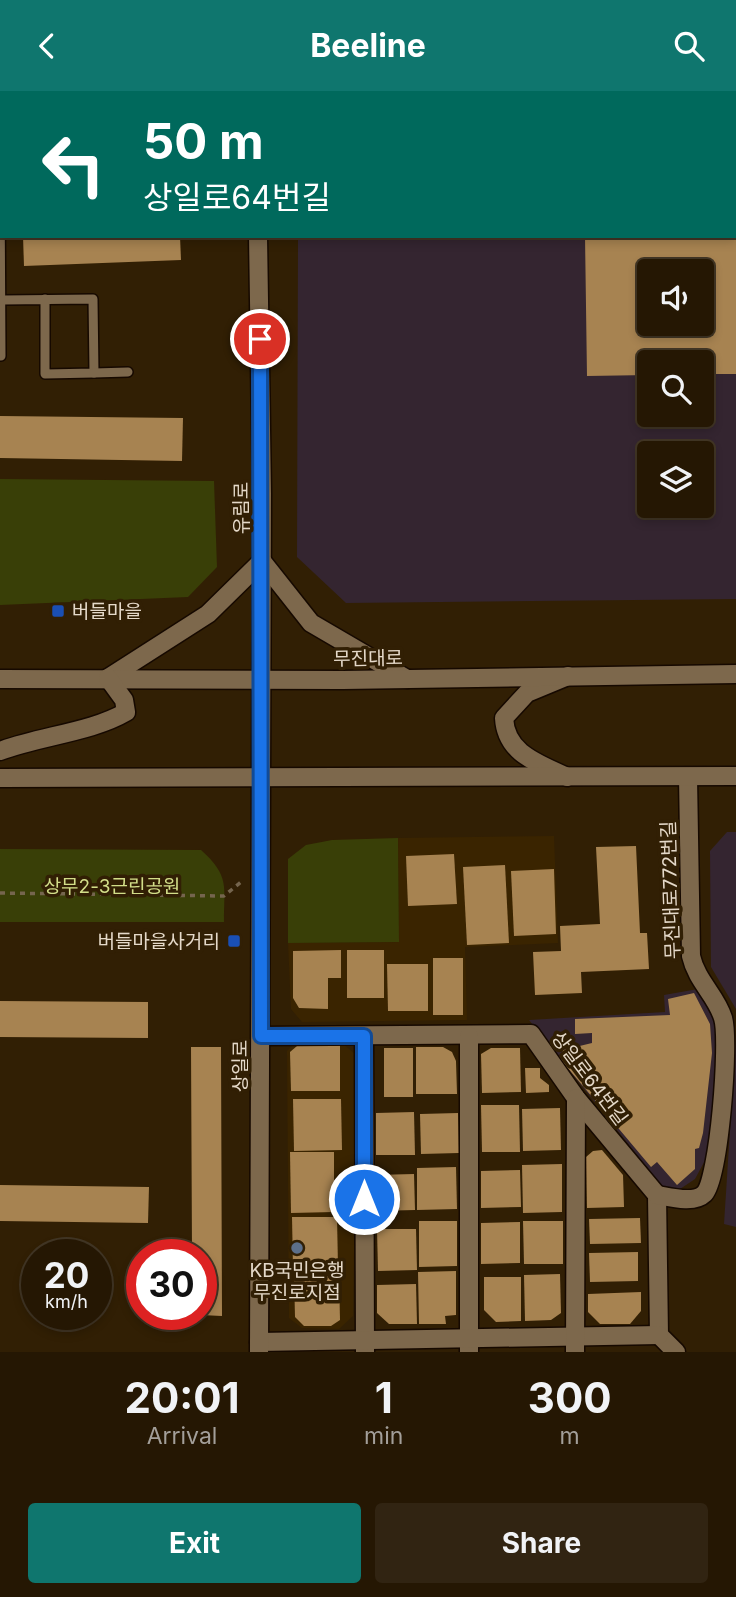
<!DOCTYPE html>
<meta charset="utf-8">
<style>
:root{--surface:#251703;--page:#312412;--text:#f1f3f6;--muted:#a39f9a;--line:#423625;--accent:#0f766e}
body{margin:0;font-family:Inter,"Noto Sans KR",sans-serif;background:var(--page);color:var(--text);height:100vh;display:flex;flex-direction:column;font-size:26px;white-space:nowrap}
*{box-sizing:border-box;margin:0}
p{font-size:23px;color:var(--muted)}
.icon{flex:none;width:38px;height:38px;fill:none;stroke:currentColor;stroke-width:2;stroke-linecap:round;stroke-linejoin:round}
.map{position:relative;height:1261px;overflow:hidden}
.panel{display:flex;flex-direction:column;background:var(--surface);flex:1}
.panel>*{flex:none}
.top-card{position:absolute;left:0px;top:0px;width:737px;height:147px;box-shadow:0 4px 10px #0003,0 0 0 2px var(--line);background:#00695c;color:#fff;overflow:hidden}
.controls{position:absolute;left:637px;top:168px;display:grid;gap:14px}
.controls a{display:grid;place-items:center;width:77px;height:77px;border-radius:7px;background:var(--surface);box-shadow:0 4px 10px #0003,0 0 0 2px var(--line);font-size:35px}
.speed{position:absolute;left:21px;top:1148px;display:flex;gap:14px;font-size:35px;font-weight:700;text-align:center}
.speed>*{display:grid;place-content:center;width:91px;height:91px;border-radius:50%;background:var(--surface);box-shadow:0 4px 10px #0003,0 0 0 2px var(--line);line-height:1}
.speed small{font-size:18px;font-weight:400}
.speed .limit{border:10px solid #d22;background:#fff;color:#111}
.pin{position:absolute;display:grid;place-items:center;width:60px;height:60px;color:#fff;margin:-30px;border:4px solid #fff;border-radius:50%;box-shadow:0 2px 7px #0007}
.me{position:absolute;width:77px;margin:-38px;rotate:0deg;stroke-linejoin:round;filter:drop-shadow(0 0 5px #0008)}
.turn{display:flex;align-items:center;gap:24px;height:147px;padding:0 28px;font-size:32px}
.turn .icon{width:91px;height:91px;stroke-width:2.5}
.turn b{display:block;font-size:49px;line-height:60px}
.eta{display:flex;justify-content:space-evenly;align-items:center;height:119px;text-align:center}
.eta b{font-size:42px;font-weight:700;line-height:49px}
.cta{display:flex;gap:14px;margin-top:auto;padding:14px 28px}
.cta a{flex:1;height:80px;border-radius:7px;background:var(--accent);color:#fff;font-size:28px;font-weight:700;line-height:80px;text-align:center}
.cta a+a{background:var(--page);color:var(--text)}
header{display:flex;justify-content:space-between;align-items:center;height:91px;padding:0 28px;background:var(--accent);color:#fff;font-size:32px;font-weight:700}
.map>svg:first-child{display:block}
.built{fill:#3a2400}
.industrial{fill:#342530;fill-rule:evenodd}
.green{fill:#393f07}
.building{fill:#a78351;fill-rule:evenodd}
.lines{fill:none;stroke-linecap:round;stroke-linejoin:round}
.service-casing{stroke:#160900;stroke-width:12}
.minor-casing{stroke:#160900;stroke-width:21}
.tertiary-casing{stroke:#160900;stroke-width:21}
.secondary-casing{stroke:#160900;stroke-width:21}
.path{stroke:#75654e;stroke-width:3.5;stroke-dasharray:5 5;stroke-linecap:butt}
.service{stroke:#7d684c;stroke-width:9}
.minor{stroke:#7d684c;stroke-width:18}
.tertiary{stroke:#7d684c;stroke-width:18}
.secondary{stroke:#7d684c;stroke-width:18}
.route-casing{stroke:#114b97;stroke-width:18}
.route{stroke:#1a73e8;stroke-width:12}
.transit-dot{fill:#1a4fb4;stroke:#311f04;stroke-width:2.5}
.service-dot{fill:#5c6f8a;stroke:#311f04;stroke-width:2.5}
.labels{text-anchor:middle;stroke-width:7;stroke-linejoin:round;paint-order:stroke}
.street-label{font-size:19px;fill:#e5d9c9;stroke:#311f04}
.poi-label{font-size:19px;fill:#e5d9c9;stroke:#311f04;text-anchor:start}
.park-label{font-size:19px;fill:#d2de89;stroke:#311f04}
</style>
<header><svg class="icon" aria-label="back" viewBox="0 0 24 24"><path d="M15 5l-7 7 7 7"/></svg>Beeline<svg class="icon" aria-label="search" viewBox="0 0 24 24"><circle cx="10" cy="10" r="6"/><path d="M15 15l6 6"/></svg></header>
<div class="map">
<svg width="736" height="1261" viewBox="0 0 736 1261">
<rect width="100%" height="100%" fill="#311f04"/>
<!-- built -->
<g class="built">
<path d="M554 745 558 852 465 856 467 929 302 931 291 918 288 852 399 851 398 747Z"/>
<path d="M296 951H341L357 965 353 1225 339 1238 302 1237 289 1227 287 960Z"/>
</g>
<!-- industrial -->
<g class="industrial">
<path d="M298 0H736V508L346 512 297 466 298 145H735V2ZM649 180H702V233H649ZM649 271H702V324H649ZM649 362H702V415H649Z"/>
<path d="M727 741H736V918L711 876 710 760Z"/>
<path d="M698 898 719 940 709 1062 695 1088 677 1100 665 1099 529 929 665 921 664 904Z"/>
<path d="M736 945V1136L724 1133Z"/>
</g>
<!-- green -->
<g class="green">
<path d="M0 388 214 390 217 476 188 506 0 514Z"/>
<path d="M398 747 399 851 288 852V768L306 754 332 749Z"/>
<path d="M0 758 201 759C230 785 224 795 224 831H0Z"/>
</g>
<!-- building -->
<g class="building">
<path d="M23 145H180L181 169 24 175Z"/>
<path d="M585 145H736V283H702V271H649V284L587 285ZM649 180H702V233H649Z"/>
<path d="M0 325 183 327 182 370 0 367Z"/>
<path d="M636 755 640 842H647L649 878 581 881 582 902 535 904 533 861 561 860 560 835 600 833 596 756Z"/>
<path d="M454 763 457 813 408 815 406 765Z"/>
<path d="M505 774 509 852 467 854 463 776Z"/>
<path d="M554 778 556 843 514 845 511 780Z"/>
<path d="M341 859V887H328V918L299 917 293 907V860Z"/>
<rect x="347" y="859" width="37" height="48"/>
<rect x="433" y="867" width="30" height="57"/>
<path d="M387 873H428V920H388Z"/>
<path d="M694 902 710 933 712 962 703 1042 699 1057 695 1058V1078L677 1094 657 1071 651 1076 561 969 563 959 592 952V942L575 943V928L670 924 668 908Z"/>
<path d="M0 910 148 911V947L0 946Z"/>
<path d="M340 954V1000H291L290 961 297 955Z"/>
<path d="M191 956H221L222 1225 201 1224V1164H192Z"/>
<path d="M416 956H443L452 961 456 970 457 1003H416Z"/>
<rect x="384" y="957" width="29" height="49"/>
<path d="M491 957H520L521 1001 482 1002 481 963Z"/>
<path d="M525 977H540V987L549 994V1001L526 1002Z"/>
<path d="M293 1008H341L342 1059 294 1060Z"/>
<path d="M481 1014H519L520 1061H482Z"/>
<path d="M560 1017 561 1059 523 1060 522 1018Z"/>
<path d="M414 1021 415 1064H376V1022Z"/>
<path d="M458 1022 459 1062 421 1063 420 1023Z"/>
<path d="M602 1059 623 1084 624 1116 587 1117 586 1066 593 1060Z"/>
<path d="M290 1061H334V1121L291 1122Z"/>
<path d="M562 1073V1121L523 1122 522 1074Z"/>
<path d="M456 1076 457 1118 417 1119V1077Z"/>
<path d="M520 1079 521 1116 481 1117V1080Z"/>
<path d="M414 1083 415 1119 375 1120V1084Z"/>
<path d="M0 1094 149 1096 148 1132 0 1130Z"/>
<path d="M292 1126H337L338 1176 293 1177Z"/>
<path d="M640 1127 641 1152 590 1153 589 1128Z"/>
<path d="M419 1130H457V1175L419 1176Z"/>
<path d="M523 1130H563V1173H524Z"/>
<path d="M520 1131V1172L481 1173V1132Z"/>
<path d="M377 1138H416L417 1179 378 1180Z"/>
<path d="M638 1161V1190L590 1191 589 1162Z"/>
<path d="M456 1180V1224L445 1225 446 1233H419L418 1181Z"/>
<path d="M560 1183 561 1222 551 1229 525 1230 524 1184Z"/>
<path d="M294 1185H339L340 1229 331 1235H304L295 1226Z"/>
<path d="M484 1186H521V1230L496 1231 484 1219Z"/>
<path d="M416 1193 417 1233H389L377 1222V1194Z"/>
<path d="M641 1201V1220L630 1233H600L588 1221V1203Z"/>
</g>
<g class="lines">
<!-- service casing -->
<g class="service-casing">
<g id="service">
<path d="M0 91 1 265"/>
<path d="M3 209 93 208 94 282 45 283V208"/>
<path d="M94 282 128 281"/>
</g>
</g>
<!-- minor casing -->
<g class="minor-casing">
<g id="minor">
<path d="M261 945 531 943 576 1007 657 1104 659 1244 676 1261"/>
<path d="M364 945 365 1260"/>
<path d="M469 945V1261"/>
<path d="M657 1104C669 1106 694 1113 704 1103 719 1090 730 949 723 927 716 904 697 891 691 865L688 686"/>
<path d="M259 1251 659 1244"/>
<path d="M575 1261 576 1007"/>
</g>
</g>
<!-- tertiary casing -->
<g class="tertiary-casing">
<g id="tertiary">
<path d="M255 0V2"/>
<path d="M258 145 262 403 259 1261"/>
<path d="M262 470 311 532 407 588"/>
<path d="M108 587 208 523 262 470"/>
<path d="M567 686C538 672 506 663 504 627L527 602 568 585"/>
</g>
</g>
<!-- secondary casing -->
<g class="secondary-casing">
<g id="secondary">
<path d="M0 588 343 589 736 583"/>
<path d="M0 660C40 645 92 641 126 621L124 609 108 587"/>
<path d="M0 687 736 685"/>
</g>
</g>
<!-- path -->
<path class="path" d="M0 802 224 805 241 791"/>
<!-- service -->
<use href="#service" class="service"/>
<!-- minor -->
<use href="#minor" class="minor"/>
<!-- tertiary -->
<use href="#tertiary" class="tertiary"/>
<!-- secondary -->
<use href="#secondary" class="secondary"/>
</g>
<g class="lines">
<!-- route casing -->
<g class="route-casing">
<path id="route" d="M260 248 261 945H364V1108"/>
</g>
<!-- route -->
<use href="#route" class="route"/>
</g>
<!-- markers -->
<g class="transit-dot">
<rect x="51" y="513" width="14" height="14" rx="3.5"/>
<rect x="227" y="843" width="14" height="14" rx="3.5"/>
</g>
<circle class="service-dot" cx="297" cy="1157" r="7"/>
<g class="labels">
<!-- street labels -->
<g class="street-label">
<text transform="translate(241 417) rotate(-90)" y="7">유림로</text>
<text transform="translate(368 567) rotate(-1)" y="7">무진대로</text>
<text transform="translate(670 799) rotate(-92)" y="7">무진대로772번길</text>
<text transform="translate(240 975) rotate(-90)" y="7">상일로</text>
<text transform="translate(590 987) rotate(53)" y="7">상일로64번길</text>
</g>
<!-- poi labels -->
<g class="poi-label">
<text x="72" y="527">버들마을</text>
<text x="220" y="857" text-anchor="end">버들마을사거리</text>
<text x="297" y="1186" text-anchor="middle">KB국민은행<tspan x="297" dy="22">무진로지점</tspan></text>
</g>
<!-- park labels -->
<g class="park-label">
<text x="112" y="802">상무2-3근린공원</text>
</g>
</g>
</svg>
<div class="controls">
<a><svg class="icon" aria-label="sound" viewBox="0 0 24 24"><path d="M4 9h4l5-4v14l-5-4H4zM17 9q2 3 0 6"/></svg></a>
<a><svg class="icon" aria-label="search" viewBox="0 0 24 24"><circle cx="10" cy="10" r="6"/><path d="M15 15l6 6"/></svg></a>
<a><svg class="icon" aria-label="layers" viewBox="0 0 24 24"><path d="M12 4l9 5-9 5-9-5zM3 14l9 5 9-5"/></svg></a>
</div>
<div class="speed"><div>20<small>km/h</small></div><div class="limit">30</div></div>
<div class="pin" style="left:260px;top:248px;background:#d93025"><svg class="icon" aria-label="arrive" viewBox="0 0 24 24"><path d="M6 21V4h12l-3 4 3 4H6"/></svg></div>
<svg class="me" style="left:364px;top:1108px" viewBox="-20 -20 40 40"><circle r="17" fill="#1a73e8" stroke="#fff" stroke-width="3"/><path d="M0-11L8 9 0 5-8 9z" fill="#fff"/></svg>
<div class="top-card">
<div class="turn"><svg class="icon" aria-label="left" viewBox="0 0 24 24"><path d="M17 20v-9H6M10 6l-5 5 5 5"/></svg><div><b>50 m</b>상일로64번길</div></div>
</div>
</div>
<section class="panel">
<div class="eta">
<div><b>20:01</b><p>Arrival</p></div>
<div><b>1</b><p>min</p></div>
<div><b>300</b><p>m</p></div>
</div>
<div class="cta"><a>Exit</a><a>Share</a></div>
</section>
